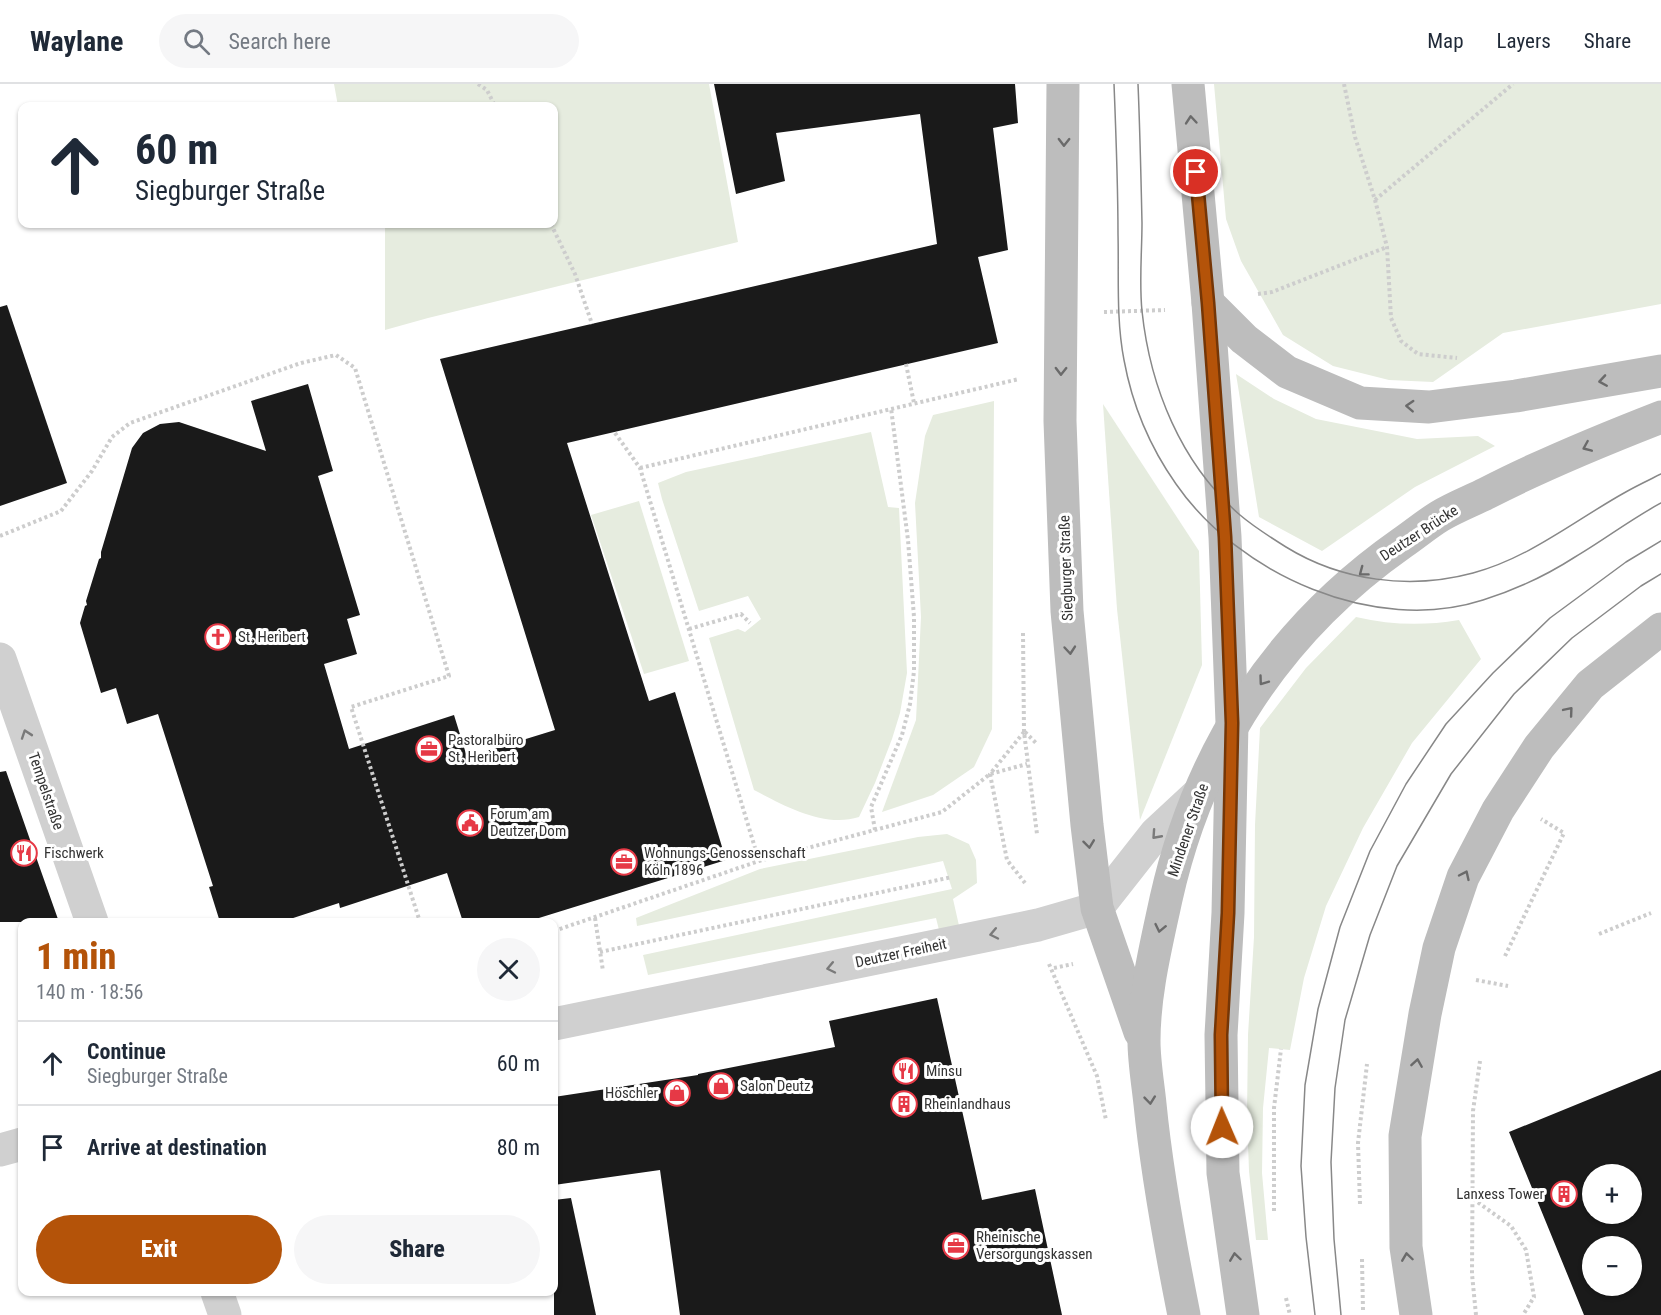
<!DOCTYPE html>
<meta charset="utf-8">
<style>
:root{--surface:#fff;--page:#f6f6f7;--text:#1f2937;--muted:#747a83;--line:#e0e1e3;--accent:#b45309}
body{margin:0;font-family:"Roboto Condensed",sans-serif;background:var(--page);color:var(--text);height:100vh;display:flex;flex-direction:column;font-size:22px;white-space:nowrap}
*{box-sizing:border-box;margin:0}
p{font-size:20px;color:var(--muted)}
.icon{flex:none;width:33px;height:33px;fill:none;stroke:currentColor;stroke-width:2;stroke-linecap:round;stroke-linejoin:round}
.map{position:relative;flex:1;overflow:hidden}
.panel{position:absolute;left:18px;top:834px;width:540px;height:378px;display:flex;flex-direction:column;background:var(--surface);border-radius:12px;box-shadow:0 2px 4px #0004}
.panel>*{flex:none}
.top-card{position:absolute;left:18px;top:18px;width:540px;height:126px;border-radius:12px;box-shadow:0 2px 4px #0004;background:#fff;color:var(--text);overflow:hidden}
.fabs{position:absolute;left:1582px;top:1080px;display:grid;gap:12px}
.fabs a{display:grid;place-items:center;width:60px;height:60px;border-radius:50%;background:var(--surface);box-shadow:0 2px 4px #0004;font-size:30px}
.pin{position:absolute;display:grid;place-items:center;width:51px;height:51px;color:#fff;margin:-26px;border:3px solid #fff;border-radius:50%;box-shadow:0 2px 6px #0007}
.me{position:absolute;width:66px;margin:-33px;rotate:359deg;stroke-linejoin:round;filter:drop-shadow(0 0 4px #0008)}
.turn{display:flex;align-items:center;gap:21px;height:126px;padding:0 18px;font-size:27px}
.turn .icon{width:78px;height:78px;stroke-width:2.5}
.turn b{display:block;font-size:42px;line-height:51px}
.round{display:grid;place-items:center;flex:none;width:63px;height:63px;border-radius:32px;background:var(--page)}
.summary{display:flex;align-items:center;justify-content:space-between;height:102px;padding:0 18px}
h1{font-size:36px;font-weight:800;line-height:45px;color:var(--accent)}
.action{display:flex;gap:12px;margin-top:auto;padding:12px 18px}
.action a{flex:1;height:69px;border-radius:36px;background:var(--accent);color:#fff;font-size:24px;font-weight:800;line-height:69px;text-align:center}
.action a+a{background:var(--page);color:var(--text)}
ul{padding:0;list-style:none}
li{display:flex;align-items:center;gap:18px;height:84px;padding:0 18px;border-top:2px solid var(--line)}
li div{flex:1}
li b{display:block;font-size:22px}
li em{font-style:normal}
header{display:flex;align-items:center;gap:36px;box-sizing:border-box;height:84px;padding:0 30px;background:var(--surface);border-bottom:2px solid var(--line)}
header strong{font-size:28px}
nav{display:flex;gap:33px;margin-inline-start:auto;font-size:21px}
.search{width:420px;height:54px;background:var(--page);display:flex;align-items:center;gap:15px;box-sizing:border-box;padding:0 21px;border-radius:33px;color:var(--muted);font-size:22px}
.map>svg:first-child{display:block}
.green{fill:#e6ecdf}
.building{fill:#1a1a1a;fill-rule:evenodd}
.lines{fill:none;stroke-linecap:round;stroke-linejoin:round}
.path{stroke:#cdcdcd;stroke-width:4;stroke-dasharray:3 3;stroke-linecap:butt}
.minor{stroke:#d0d0d0;stroke-width:33}
.secondary{stroke:#bdbdbd;stroke-width:33}
.tram{stroke:#888;stroke-width:1.5}
.oneway{stroke:#6a6a6a}
.oneway2{stroke:#7a7a7a}
.route-casing{stroke:#753606;stroke-width:15}
.route{stroke:#b45309;stroke-width:10}
.labels{text-anchor:middle;stroke-width:6;stroke-linejoin:round;paint-order:stroke}
.street-label{font-size:15px;fill:#333;stroke:#fff}
.poi-label{font-size:15px;fill:#333;stroke:#fff;text-anchor:start}
</style>
<header>
<strong>Waylane</strong>
<div class="search"><svg class="icon" aria-label="search" viewBox="0 0 24 24"><circle cx="10" cy="10" r="6"/><path d="M15 15l6 6"/></svg>Search here</div>
<nav><a>Map</a><a>Layers</a><a>Share</a></nav>
</header>
<div class="map">
<svg width="1661" height="1231" viewBox="0 0 1661 1231">
<rect width="100%" height="100%" fill="#fff"/>
<!-- green -->
<g class="green">
<path d="M334 0H709L738 158 428 234 385 246V140H554V22H338Z"/>
<path d="M1214 0H1661V220L1503 249 1433 298 1389 296 1333 282 1283 251 1241 177 1226 135Z"/>
<path d="M1236 290 1274 315 1316 335 1417 355 1478 352 1495 362 1415 403 1322 467 1259 433Z"/>
<path d="M994 317 992 645 974 683 933 711 882 728 916 636 921 533 915 419 925 352 933 331Z"/>
<path d="M1103 320 1199 467 1202 581 1140 736 1117 525Z"/>
<path d="M871 348 888 423 899 424 907 589 900 629 892 655 875 699 859 733C824 744 785 722 754 706L709 554 738 545 745 548 761 535 748 512 699 527 662 415 658 399 686 388Z"/>
<path d="M639 417 689 577 644 590 591 431Z"/>
<path d="M1356 533C1391 541 1423 542 1459 536L1481 575 1412 659 1363 744 1326 822 1304 894 1290 966 1269 964 1263 1024 1262 1089 1268 1156H1256L1249 1087 1247 1032 1248 951 1254 853 1255 741 1260 644 1306 584Z"/>
<path d="M947 750 969 760 976 776 977 799 953 815 960 846 940 850 936 834 648 891 643 871 952 805 943 777 637 842 636 834 760 785 918 753Z"/>
</g>
<!-- building -->
<g class="building">
<path d="M714 0H1015L1018 39 993 44 1008 166 978 173 998 259 567 359 649 617 675 608 726 776 526 838H463L447 789 340 824 339 819 281 838H220L209 803 213 802 158 630 127 640 116 604 101 609 80 539 85 522 87 521 86 517 99 475 101 474V468L132 364 143 349 160 340 179 338 266 367 251 317 308 300 333 387 318 392 360 531 347 535 357 570 324 580 349 665 454 631 467 673 555 646 440 275 937 160 920 30 776 49 785 97 736 110Z"/>
<path d="M7 221 67 399 0 422V223Z"/>
<path d="M6 687 42 790 59 838H0V688Z"/>
<path d="M937 914 982 1116 1035 1105 1062 1231H680L660 1086 554 1101V1013L698 991V990L835 963 829 937Z"/>
<path d="M1661 986V1231H1584L1509 1048ZM1593 1090H1632V1130H1593ZM1593 1162H1632V1202H1593Z"/>
<path d="M571 1114 596 1231H554V1116Z"/>
</g>
<g class="lines">
<!-- path -->
<g class="path">
<path d="M478 0 487 6 495 22"/>
<path d="M1344 0 1355 53 1375 116 1387 163 1391 234 1401 257 1418 270 1457 274"/>
<path d="M1375 116 1513 0"/>
<path d="M551 140 575 190 592 240"/>
<path d="M1258 210 1272 208 1387 163"/>
<path d="M1104 228 1165 226"/>
<path d="M906 280 914 319"/>
<path d="M615 349 640 384 759 777"/>
<path d="M640 384 1019 295"/>
<path d="M0 452 61 427 92 387 112 353 130 339 301 279 336 271 355 284 449 592 351 623 420 838"/>
<path d="M689 545 741 530 750 539"/>
<path d="M1023 549 1024 648 1037 750"/>
<path d="M1024 648 990 690 1007 776 1025 799"/>
<path d="M1025 648 1037 660"/>
<path d="M875 746 871 723 902 651 910 620 914 587V533L908 456 891 324"/>
<path d="M595 834 603 887"/>
<path d="M554 847 759 777 942 728 990 690 1027 680"/>
<path d="M1599 850 1651 829"/>
<path d="M600 868 952 793"/>
<path d="M1505 872 1564 749 1541 735"/>
<path d="M1049 880 1097 992 1106 1036"/>
<path d="M1054 884 1073 880"/>
<path d="M1476 896 1508 902"/>
<path d="M1473 1115 1511 1142 1526 1166 1534 1213 1523 1231"/>
<path d="M1360 1120 1358 1059 1367 980"/>
<path d="M1274 1127V1024L1281 965"/>
<path d="M1362 1175 1363 1226"/>
<path d="M1286 1214 1290 1231"/>
<path d="M1476 1231 1472 1190 1473 1027 1480 977"/>
</g>
<!-- minor -->
<g class="minor">
<path d="M0 575 92 838"/>
<path d="M554 940 1038 841 1097 824 1156 749 1198 710"/>
<path d="M0 1066 22 1060"/>
<path d="M217 1208 225 1231"/>
</g>
<!-- secondary -->
<g class="secondary">
<path d="M1063 0 1060 337 1067 527 1087 741 1097 824 1140 948"/>
<path d="M1188 0 1208 219 1225 453 1232 639 1228 829 1221 951 1223 1089 1243 1231"/>
<path d="M1208 219 1244 255 1287 288 1360 319 1429 323 1516 312 1661 287"/>
<path d="M1184 1231C1170 1161 1157 1091 1150 1020 1148 1000 1144 978 1144 957 1144 909 1156 862 1166 815 1199 667 1278 546 1402 459 1415 450 1427 440 1440 432 1455 423 1471 417 1487 409 1543 380 1602 356 1661 333"/>
<path d="M1416 1231 1406 1163 1405 1052 1425 930 1439 864 1463 793 1498 726 1539 663 1590 601 1661 545"/>
</g>
<!-- tram -->
<g class="tram">
<path d="M1114 0C1116 50 1118 100 1118 150 1119 192 1116 235 1124 276 1132 320 1150 363 1176 400 1239 491 1375 551 1483 516 1515 506 1547 491 1575 473 1604 456 1631 435 1661 419"/>
<path d="M1138 0C1140 46 1141 93 1142 139 1142 168 1139 198 1142 227 1150 303 1181 380 1240 431 1254 443 1270 453 1286 463 1341 497 1410 506 1473 489 1529 474 1574 437 1624 409 1636 402 1649 396 1661 390"/>
<path d="M1315 1231 1306 1153 1301 1082 1305 1001 1318 925 1340 843 1370 767 1406 700 1446 640 1493 589 1550 534 1626 478 1661 457"/>
<path d="M1341 1231 1334 1155 1331 1078 1335 1004 1345 936 1370 851 1397 782 1451 690 1514 610 1572 554 1641 502 1661 490"/>
</g>
</g>
<!-- one-way arrows -->
<defs><path id="oneway-chevron" d="M-2-3.5L2.5 0L-2 3.5" fill="none" stroke-width="1.6" stroke-linecap="round" stroke-linejoin="round" transform="scale(1.5)"/></defs>
<g class="oneway">
<use href="#oneway-chevron" transform="translate(1191 36) rotate(-95)"/>
<use href="#oneway-chevron" transform="translate(1064 58) rotate(91)"/>
<use href="#oneway-chevron" transform="translate(1061 287) rotate(91)"/>
<use href="#oneway-chevron" transform="translate(1603 297) rotate(171)"/>
<use href="#oneway-chevron" transform="translate(1410 322) rotate(-177)"/>
<use href="#oneway-chevron" transform="translate(1587 363) rotate(157)"/>
<use href="#oneway-chevron" transform="translate(1363 488) rotate(143)"/>
<use href="#oneway-chevron" transform="translate(1070 566) rotate(85)"/>
<use href="#oneway-chevron" transform="translate(1263 597) rotate(126)"/>
<use href="#oneway-chevron" transform="translate(1569 627) rotate(-50)"/>
<use href="#oneway-chevron" transform="translate(1089 760) rotate(83)"/>
<use href="#oneway-chevron" transform="translate(1465 791) rotate(-65)"/>
<use href="#oneway-chevron" transform="translate(1160 844) rotate(102)"/>
<use href="#oneway-chevron" transform="translate(1417 979) rotate(-81)"/>
<use href="#oneway-chevron" transform="translate(1150 1016) rotate(84)"/>
<use href="#oneway-chevron" transform="translate(1235 1173) rotate(-98)"/>
<use href="#oneway-chevron" transform="translate(1407 1173) rotate(-98)"/>
</g>
<g class="oneway2">
<use href="#oneway-chevron" transform="translate(26 650) rotate(-109)"/>
<use href="#oneway-chevron" transform="translate(1156 751) rotate(132)"/>
<use href="#oneway-chevron" transform="translate(994 850) rotate(168)"/>
<use href="#oneway-chevron" transform="translate(831 884) rotate(168)"/>
</g>
<g class="lines">
<!-- route casing -->
<g class="route-casing">
<path id="route" d="M1196 88 1208 219 1225 453 1232 639 1228 829 1221 951 1222 1043"/>
</g>
<!-- route -->
<use href="#route" class="route"/>
</g>
<!-- icons -->
<defs>
<g id="church-ring" transform="scale(1.35)"><circle r="9.5" fill="#fff" stroke="#e63946" stroke-width="1.5"/><path d="M-1.2-6h2.4v3.5h3.3v2.4h-3.3V6h-2.4V-.1h-3.3v-2.4h3.3Z" fill="#e63946"/></g>
<g id="office-ring" transform="scale(1.35)"><circle r="9.5" fill="#fff" stroke="#e63946" stroke-width="1.5"/><path d="M-6-3h4V-5.5h4V-3h4V5H-6ZM-1-4.5V-3h2v-1.5ZM-6 0V1H6V0Z" fill="#e63946"/></g>
<g id="civic-ring" transform="scale(1.35)"><circle r="9.5" fill="#fff" stroke="#e63946" stroke-width="1.5"/><path d="M-.6-6.5H3V-4.5H.6V-3L4-1V1h2V6H-6V1h2V-1L-.6-3ZM-1.2 2.5V6h2.4V2.5Z" fill="#e63946"/></g>
<g id="restaurant-ring" transform="scale(1.35)"><circle r="9.5" fill="#fff" stroke="#e63946" stroke-width="1.5"/><path d="M-5-6h1v4h1v-4h1v4h1v-4h1v5L-1.5 .5V6h-2V.5L-5-1ZM5-6V6H3V1.5H1.5Q1.5-4 5-6Z" fill="#e63946"/></g>
<g id="shop-ring" transform="scale(1.35)"><circle r="9.5" fill="#fff" stroke="#e63946" stroke-width="1.5"/><path d="M-5-2.5h2.3a2.7 3.5 0 0 1 5.4 0H5L5.5 6h-11ZM-1.5-2.5h3a1.5 2.3 0 0 0-3 0Z" fill="#e63946"/></g>
<g id="building-ring" transform="scale(1.35)"><circle r="9.5" fill="#fff" stroke="#e63946" stroke-width="1.5"/><path d="M-4-6H4V6H1V3H-1V6H-4ZM-2.5-4.3h1.7v1.8h-1.7ZM.8-4.3h1.7v1.8H.8ZM-2.5-1h1.7V.8h-1.7ZM.8-1h1.7V.8H.8Z" fill="#e63946"/></g>
</defs>
<g fill-rule="evenodd">
<use href="#church-ring" x="218" y="553"/>
<use href="#office-ring" x="429" y="665"/>
<use href="#civic-ring" x="470" y="739"/>
<use href="#restaurant-ring" x="24" y="769"/>
<use href="#office-ring" x="624" y="778"/>
<use href="#restaurant-ring" x="906" y="987"/>
<use href="#shop-ring" x="721" y="1002"/>
<use href="#shop-ring" x="677" y="1009"/>
<use href="#building-ring" x="904" y="1020"/>
<use href="#building-ring" x="1564" y="1110"/>
<use href="#office-ring" x="956" y="1162"/>
</g>
<g class="labels">
<!-- street labels -->
<g class="street-label">
<text transform="translate(1419 449) rotate(-33)" y="5">Deutzer Brücke</text>
<text transform="translate(1066 484) rotate(-92)" y="5">Siegburger Straße</text>
<text transform="translate(46 707) rotate(71)" y="5">Tempelstraße</text>
<text transform="translate(1188 746) rotate(-71)" y="5">Mindener Straße</text>
<text transform="translate(901 869) rotate(-12)" y="5">Deutzer Freiheit</text>
</g>
<!-- poi labels -->
<g class="poi-label">
<text x="238" y="558">St. Heribert</text>
<text x="448" y="661">Pastoralbüro<tspan x="448" dy="17">St. Heribert</tspan></text>
<text x="490" y="735">Forum am<tspan x="490" dy="17">Deutzer Dom</tspan></text>
<text x="44" y="774">Fischwerk</text>
<text x="644" y="774">Wohnungs-Genossenschaft<tspan x="644" dy="17">Köln 1896</tspan></text>
<text x="926" y="992">Minsu</text>
<text x="740" y="1007">Salon Deutz</text>
<text x="658" y="1014" text-anchor="end">Höschler</text>
<text x="924" y="1025">Rheinlandhaus</text>
<text x="1544" y="1115" text-anchor="end">Lanxess Tower</text>
<text x="976" y="1158">Rheinische<tspan x="976" dy="17">Versorgungskassen</tspan></text>
</g>
</g>
</svg>
<div class="fabs">
<a>+</a>
<a>−</a>
</div>
<div class="pin" style="left:1196px;top:88px;background:#d93025"><svg class="icon" aria-label="arrive" viewBox="0 0 24 24"><path d="M6 21V4h12l-3 4 3 4H6"/></svg></div>
<svg class="me" style="left:1222px;top:1043px" viewBox="-20 -20 40 40"><circle r="19" fill="#fff"/><path d="M0-13L10 11 0 6-10 11z" fill="#b45309"/></svg>
<div class="top-card">
<div class="turn"><svg class="icon" aria-label="ahead" viewBox="0 0 24 24"><path d="M12 20V5M6 11l6-6 6 6"/></svg><div><b>60 m</b>Siegburger Straße</div></div>
</div>
<section class="panel">
<div class="summary"><div><h1>1 min</h1><p>140 m · 18:56</p></div><a class="round"><svg class="icon" aria-label="close" viewBox="0 0 24 24"><path d="M6 6l12 12M18 6L6 18"/></svg></a></div>
<ul>
<li><svg class="icon" aria-label="ahead" viewBox="0 0 24 24"><path d="M12 20V5M6 11l6-6 6 6"/></svg><div><b>Continue</b><p>Siegburger Straße</p></div><em>60 m</em></li>
<li><svg class="icon" aria-label="arrive" viewBox="0 0 24 24"><path d="M6 21V4h12l-3 4 3 4H6"/></svg><div><b>Arrive at destination</b></div><em>80 m</em></li>
</ul>
<div class="action"><a>Exit</a><a>Share</a></div>
</section>
</div>
